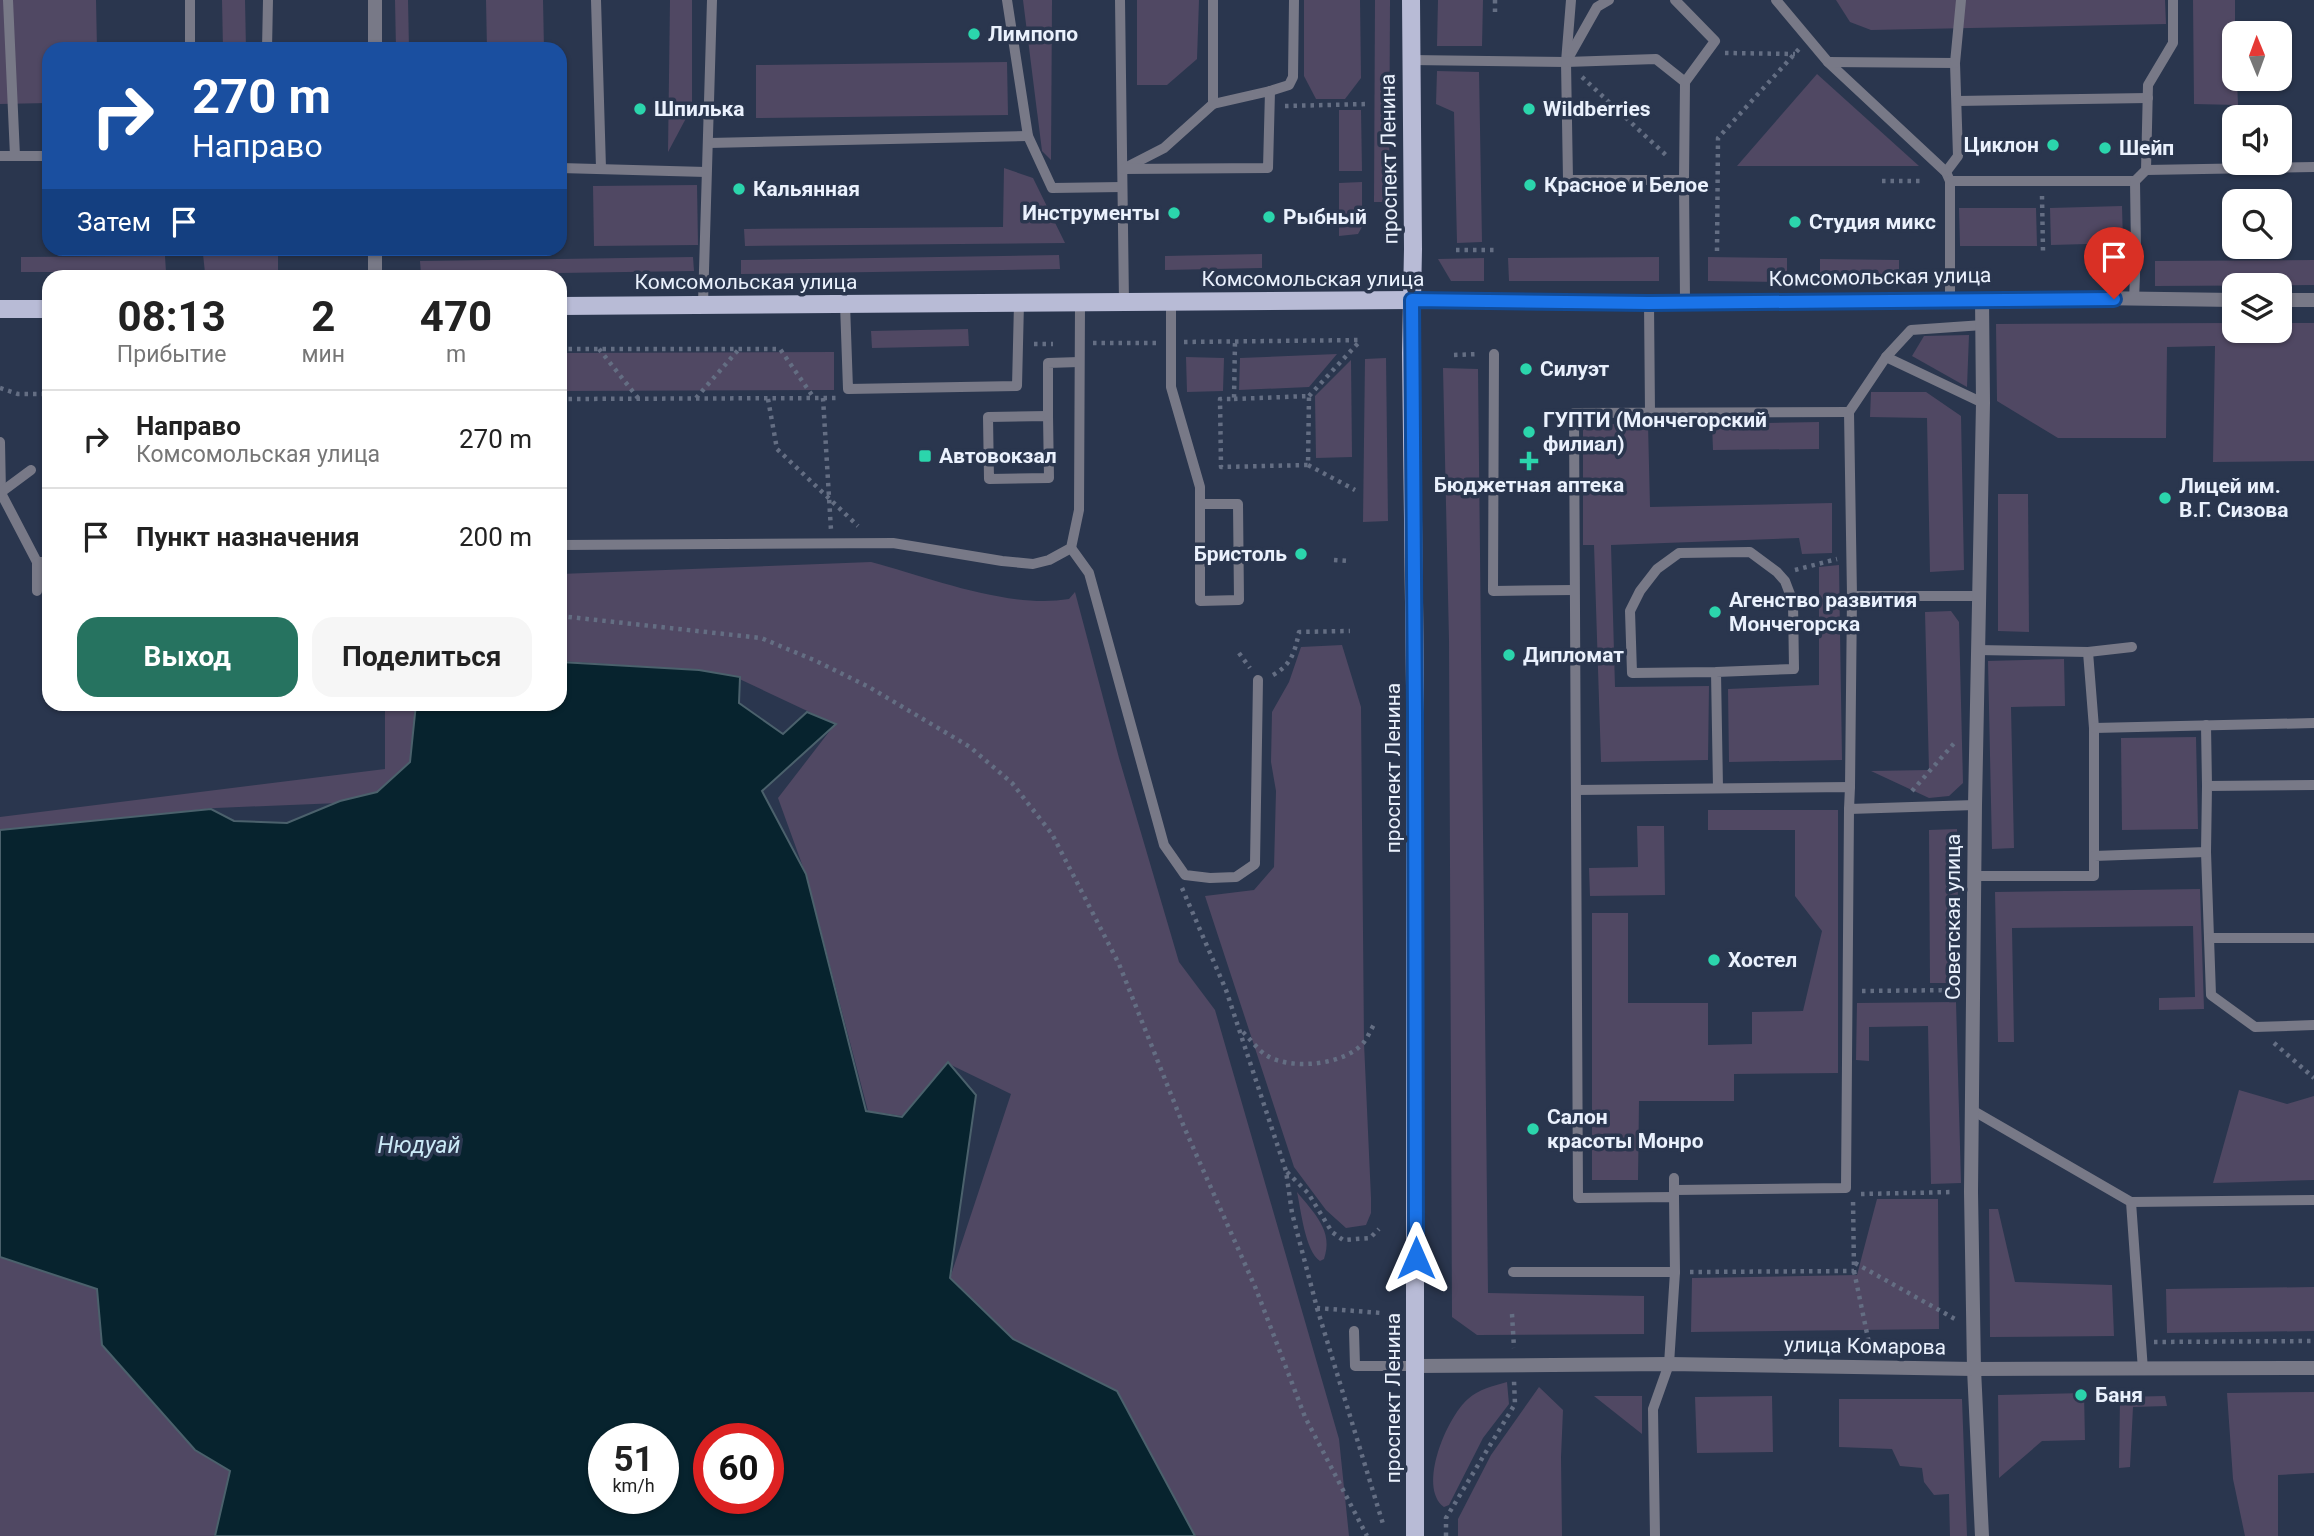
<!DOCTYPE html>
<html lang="ru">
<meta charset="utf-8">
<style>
:root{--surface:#fff;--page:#f6f6f6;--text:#222;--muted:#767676;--line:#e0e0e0;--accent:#267360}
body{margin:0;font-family:Roboto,sans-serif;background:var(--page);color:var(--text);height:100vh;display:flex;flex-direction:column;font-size:26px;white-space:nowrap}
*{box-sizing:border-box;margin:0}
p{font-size:23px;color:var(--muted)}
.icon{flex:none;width:38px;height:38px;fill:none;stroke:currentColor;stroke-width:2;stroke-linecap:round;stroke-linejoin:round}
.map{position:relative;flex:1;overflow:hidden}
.drawer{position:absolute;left:42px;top:270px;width:525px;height:441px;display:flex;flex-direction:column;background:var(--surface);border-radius:21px;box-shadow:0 2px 5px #0004}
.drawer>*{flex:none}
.guide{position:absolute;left:42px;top:42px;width:525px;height:214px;border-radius:21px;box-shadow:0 2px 5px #0004;background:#1a4fa0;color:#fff;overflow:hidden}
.needle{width:46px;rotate:359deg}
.buttons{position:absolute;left:2222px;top:21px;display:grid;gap:14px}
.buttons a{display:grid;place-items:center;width:70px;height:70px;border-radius:14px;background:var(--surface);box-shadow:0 2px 5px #0004;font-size:35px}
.speed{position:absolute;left:588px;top:1423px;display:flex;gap:14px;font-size:35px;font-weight:700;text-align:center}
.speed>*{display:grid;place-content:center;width:91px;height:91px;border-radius:50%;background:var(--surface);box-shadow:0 2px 5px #0004;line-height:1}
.speed small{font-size:18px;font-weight:400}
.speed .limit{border:10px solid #d22;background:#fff;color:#111}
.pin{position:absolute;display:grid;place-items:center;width:60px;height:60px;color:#fff;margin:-72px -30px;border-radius:50% 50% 50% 0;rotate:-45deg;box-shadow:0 0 7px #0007}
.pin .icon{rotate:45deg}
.me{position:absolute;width:77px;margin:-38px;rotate:0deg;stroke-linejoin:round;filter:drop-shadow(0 0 5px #0008)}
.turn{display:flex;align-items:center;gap:24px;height:147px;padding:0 35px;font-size:32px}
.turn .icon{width:91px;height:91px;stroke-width:2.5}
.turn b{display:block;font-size:49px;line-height:60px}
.then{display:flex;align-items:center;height:66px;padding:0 35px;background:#0003;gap:14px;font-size:26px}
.eta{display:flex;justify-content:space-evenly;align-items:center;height:119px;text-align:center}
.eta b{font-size:42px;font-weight:700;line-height:49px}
.button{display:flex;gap:14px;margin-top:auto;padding:14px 35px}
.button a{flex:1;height:80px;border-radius:21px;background:var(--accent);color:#fff;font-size:28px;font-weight:700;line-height:80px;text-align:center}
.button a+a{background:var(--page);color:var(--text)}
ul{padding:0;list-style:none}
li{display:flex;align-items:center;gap:21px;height:98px;padding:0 35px;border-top:2px solid var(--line)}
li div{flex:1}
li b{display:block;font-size:26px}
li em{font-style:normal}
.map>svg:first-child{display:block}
.green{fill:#504863}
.water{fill:#07232e;stroke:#4b616c;stroke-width:2;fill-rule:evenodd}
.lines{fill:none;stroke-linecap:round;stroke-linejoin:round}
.path{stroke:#646e83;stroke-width:4.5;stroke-dasharray:3.5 5;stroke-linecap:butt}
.service{stroke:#787987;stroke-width:10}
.minor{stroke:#787987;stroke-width:14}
.tertiary{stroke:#787987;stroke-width:14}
.primary{stroke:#b8bbd6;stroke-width:18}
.route-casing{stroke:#114b97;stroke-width:18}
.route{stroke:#1a73e8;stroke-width:12}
.poi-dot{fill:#2bd5ac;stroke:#2a364e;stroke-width:2.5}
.labels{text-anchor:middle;stroke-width:7;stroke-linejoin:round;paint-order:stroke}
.poi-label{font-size:21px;font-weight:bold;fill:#eaf1fd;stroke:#2a364e;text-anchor:start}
.street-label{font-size:21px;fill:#eaf1fd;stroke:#2a364e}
.water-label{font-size:23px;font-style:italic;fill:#cae9f6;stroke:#2a364e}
</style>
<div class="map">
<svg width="2314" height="1536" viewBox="0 0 2314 1536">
<rect width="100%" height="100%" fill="#2a364e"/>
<!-- green -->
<g class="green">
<path d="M0 0H96L97 49H49V103L0 104Z"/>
<path d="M222 0H245L246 49H223Z"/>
<path d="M395 0H408L409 49H396Z"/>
<path d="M486 0H543L544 49H487Z"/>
<path d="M670 0H692V107L668 152Z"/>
<path d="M1023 0H1052L1051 160 1042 151Z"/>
<path d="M1137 0H1199L1197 59 1167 85H1137Z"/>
<path d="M1304 0H1360L1361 78 1345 99H1316L1304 76Z"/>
<path d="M1375 0H1390L1389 202H1374Z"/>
<path d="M1438 0H1483L1482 46H1437Z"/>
<path d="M1836 0H2165L2166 24 1871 30 1850 22Z"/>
<path d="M2193 0H2235V79H2237L2238 105 2194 104Z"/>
<path d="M1007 62 1008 115 756 118V65Z"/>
<path d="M1437 71 1479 72 1482 242 1457 243 1454 112 1436 104Z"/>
<path d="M1817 74 1919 166H1737Z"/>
<path d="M1339 110H1361L1362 171H1339Z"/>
<path d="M1004 168 1033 178 1065 243 745 246 744 229 1003 227Z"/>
<path d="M1362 182V227L1358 234 1339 236V183Z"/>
<path d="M697 185 698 245 594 246 593 186Z"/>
<path d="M2122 206 2123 243 2051 245 2050 208Z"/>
<path d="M1959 208H2036L2037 246H1960Z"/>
<path d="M203 254 278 255V271L205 273Z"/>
<path d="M1262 254V268L1165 270V256Z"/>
<path d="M1059 255 1060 269 741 274V260Z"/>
<path d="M165 256 166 272H21V257Z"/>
<path d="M693 257 694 271 421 275 420 261Z"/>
<path d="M1659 257V281H1509L1508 258Z"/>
<path d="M1708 257 1787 258V282L1708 281Z"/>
<path d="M1484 258V281H1451L1438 259Z"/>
<path d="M1820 259 1899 260V284L1820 283Z"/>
<path d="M2314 260V285L2155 286V261Z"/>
<path d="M2235 323V331H2280V323H2314V461L2213 462 2215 346 2167 347 2166 438H2058L1997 401 1996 324Z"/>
<path d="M968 329 969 346 872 348 871 331Z"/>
<path d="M1969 335 1967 387 1912 356 1924 336Z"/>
<path d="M834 352V390L560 391V353Z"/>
<path d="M1337 354 1309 387 1239 390 1240 358Z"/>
<path d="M1186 357 1224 358 1223 391 1187 392Z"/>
<path d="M1386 358 1388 521 1363 522 1365 359Z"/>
<path d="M1351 360 1352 457 1316 458 1315 396Z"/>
<path d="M1443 368 1478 369 1488 1293 1644 1296V1334L1477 1335 1452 1317 1449 640Z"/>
<path d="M1871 392H1926L1961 416 1964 570 1930 572 1927 418 1870 417Z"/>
<path d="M1819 422V449L1713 450 1712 424Z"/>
<path d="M1583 424H1648L1650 507 1832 503V553L1802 554 1799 538 1611 545 1615 687 1709 686 1708 760 1601 762 1594 545H1583Z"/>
<path d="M1998 494H2028L2029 632 1998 631Z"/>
<path d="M871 562C931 578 1008 609 1069 599L1075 592 1119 758 1179 962 1215 1010 1339 1439 1349 1536H1195L1117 1391 1013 1339 950 1278 1011 1094 949 1064 903 1116 868 1111 807 878 778 798 835 724 733 676 699 670 560 661V574Z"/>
<path d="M1839 565 1842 760 1729 762 1728 689 1819 685V567Z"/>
<path d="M1951 611 1959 622 1963 783 1949 796 1929 798 1871 771 1929 770 1925 612Z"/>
<path d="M1342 645 1361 707 1364 1043 1371 1198V1213L1366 1225 1346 1228 1326 1210 1294 1167 1205 896 1254 890 1274 867 1276 791 1271 762 1272 712 1289 682 1301 647Z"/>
<path d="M2064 659 2065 706 2011 707 2014 848 1992 849 1988 661Z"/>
<path d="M385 704H416L410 762 377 792 339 803 216 808 0 830V817L385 769Z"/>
<path d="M2196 737 2198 829 2122 830 2121 738Z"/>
<path d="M1708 810H1838V1073L1734 1074V1101H1639L1638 1180H1592V913H1628V1003H1708V1045L1752 1044V1012L1803 1011 1822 931 1795 896V830H1708Z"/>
<path d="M1637 826H1664L1665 895 1590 896 1589 868 1638 867Z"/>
<path d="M1957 829 1959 983H1930L1929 830Z"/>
<path d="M2200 889 2204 1009 2159 1010V998L2195 997 2193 926 2012 928 2014 1042H1998L1995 892Z"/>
<path d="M1956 1002 1961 1183 1931 1184 1928 1026 1869 1027V1061L1856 1060 1857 1003Z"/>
<path d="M2239 1090 2287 1104 2314 1096V1180L2213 1183Z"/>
<path d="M1297 1192C1314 1213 1334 1231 1324 1259L1320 1261C1305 1251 1301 1210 1297 1192Z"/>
<path d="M1877 1199H1938L1939 1329 1691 1332 1692 1278 1857 1275Z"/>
<path d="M1989 1209H1998L2015 1282 2112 1285 2114 1336 1990 1337Z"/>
<path d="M0 1257 97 1289 102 1345 195 1450 230 1471 215 1536H0Z"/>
<path d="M2314 1287V1331L2167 1333 2166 1289Z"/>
<path d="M1507 1382 1509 1404 1483 1438 1453 1497 1449 1505 1444 1507C1417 1487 1447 1417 1468 1399 1479 1389 1493 1386 1507 1382Z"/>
<path d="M1539 1387 1563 1410 1561 1457 1562 1536H1458V1519L1491 1455Z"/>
<path d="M2314 1392V1473L2278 1475V1536H2245L2233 1479 2227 1393Z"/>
<path d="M2084 1393 2085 1440 2042 1441 1999 1478 1998 1395Z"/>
<path d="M1594 1396H1642V1434Z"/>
<path d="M1772 1396 1773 1452 1697 1453 1695 1397Z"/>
<path d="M2165 1396 2167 1406 2133 1407 2130 1467 2119 1468 2120 1397Z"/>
<path d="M1839 1399H1962L1967 1536H1950L1949 1494 1934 1495 1924 1482 1922 1468 1900 1466 1892 1449 1839 1447Z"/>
</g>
<!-- water -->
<path class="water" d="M560 662 699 670 740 677 739 703 783 734 807 712 836 724 762 791 806 874 866 1111 902 1117 948 1062 976 1095 950 1278 1013 1339 1117 1391 1195 1536H215L230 1471 195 1450 102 1345 97 1289 0 1257V830L211 809 234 821 287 823 340 801 377 792 410 762 416 704H560ZM663 1438V1498H604V1438ZM768 1438V1498H709V1438Z"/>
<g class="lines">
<!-- path -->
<g class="path">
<path d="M1495 0V17"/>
<path d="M1725 53 1795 54"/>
<path d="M1582 77 1668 157"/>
<path d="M1285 106 1368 104"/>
<path d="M1882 181H1922"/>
<path d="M2042 196 2043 251"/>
<path d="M1456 250H1497"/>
<path d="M1717 251 1718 138 1799 49"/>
<path d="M1184 342 1362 340"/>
<path d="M1093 343H1158"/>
<path d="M1034 344H1053"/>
<path d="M560 349H780L814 398"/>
<path d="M599 349 638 398"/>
<path d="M1454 355 1478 354"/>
<path d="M0 388 18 394H49"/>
<path d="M1309 396 1361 340"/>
<path d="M696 398 739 349"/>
<path d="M823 398 831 530"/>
<path d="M560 399 836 398"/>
<path d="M768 399 777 449 858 526"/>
<path d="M1234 399 1309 396 1308 465 1221 467 1220 399H1234L1235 341"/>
<path d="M1308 465 1355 490"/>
<path d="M1334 560 1348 561"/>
<path d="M1795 570 1837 559"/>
<path d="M560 616 761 638 814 660 869 687 970 747 1012 783 1052 834 1119 964 1184 1127 1256 1289 1305 1417 1367 1536"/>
<path d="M1239 653 1250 668"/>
<path d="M1273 675C1291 665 1295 652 1299 632L1350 631"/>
<path d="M1912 791 1957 740"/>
<path d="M1182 888 1226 990 1286 1171 1292 1213 1317 1308 1381 1313"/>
<path d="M1862 991 1958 990"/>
<path d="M1243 1032C1250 1039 1258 1050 1266 1055 1290 1071 1346 1065 1364 1042 1368 1037 1371 1029 1375 1023"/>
<path d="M2274 1043 2314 1078"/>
<path d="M1287 1172 1308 1193 1332 1232 1343 1240 1370 1238 1379 1229"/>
<path d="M1861 1194 1953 1192"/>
<path d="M1855 1263 1955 1319"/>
<path d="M1854 1271 1870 1348"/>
<path d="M1690 1272 1854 1271 1853 1199"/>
<path d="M1317 1308 1383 1524"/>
<path d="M1512 1314 1514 1348"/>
<path d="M2154 1342 2314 1341"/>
<path d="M1446 1536V1518L1515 1404 1514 1381"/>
</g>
<!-- service -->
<g class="service">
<path d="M8 0 15 156"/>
<path d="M190 0V49"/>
<path d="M596 0 601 168"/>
<path d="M1007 0 1028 136 1052 188 1122 187"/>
<path d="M1120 0 1124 303"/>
<path d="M1571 0 1566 62 1568 180H1684L1685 302"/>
<path d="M1675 0 1715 41 1685 82 1684 180"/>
<path d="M1776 0 1828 62 1946 172 1950 181V299"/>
<path d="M267 49 268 0"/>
<path d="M1411 60 1566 62 1597 7 1609 0"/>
<path d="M1566 62 1656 59 1685 82"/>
<path d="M1828 62 1955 63 1958 156 1946 172"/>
<path d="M1955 63 1961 0"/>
<path d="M1270 91 1289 85 1293 77 1294 0"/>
<path d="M1957 101 2148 98"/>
<path d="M709 143 1028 136"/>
<path d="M0 156H49"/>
<path d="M1127 167 1164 148 1213 104V0"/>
<path d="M560 168 706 172"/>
<path d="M1123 169 1268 168 1270 91 1213 104"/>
<path d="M2146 170 2314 167"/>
<path d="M1950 181H2135"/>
<path d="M2134 300 2136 250 2135 181 2146 170 2148 85 2173 43V0"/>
<path d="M1171 302V387L1200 487V601L1239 600 1238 504H1200"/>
<path d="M1649 303 1650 413"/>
<path d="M703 304 712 0"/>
<path d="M845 304 848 389 1017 386 1019 303"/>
<path d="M1494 354 1493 591 1574 590"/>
<path d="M1886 357 1983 403"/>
<path d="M1048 416 1049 478 989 479 988 417Z"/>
<path d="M1048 416V363L1079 362"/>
<path d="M0 442 1 493 37 562V591"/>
<path d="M0 493 31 470"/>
<path d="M560 545 893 543 1002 561 1033 564 1049 560 1071 548 1079 510 1080 304"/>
<path d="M1071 548 1089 573 1164 845 1185 875 1210 878 1236 877 1255 864 1258 680"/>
<path d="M37 562H49"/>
<path d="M1852 596H1979"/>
<path d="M1977 650 2088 652 2132 647"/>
<path d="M2088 652 2094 728V856"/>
<path d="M1716 672 1794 669 1793 602 1785 581 1777 572 1750 552 1679 553 1657 569 1640 591 1630 611 1632 673 1716 672 1718 788"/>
<path d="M2206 725 2207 786"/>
<path d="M2094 728 2314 723"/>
<path d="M1850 787 1852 596 1849 412 1886 357 1911 330 1983 325"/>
<path d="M1576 790 1850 787 1849 809 1975 805"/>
<path d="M2206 852 2211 995 2255 1027 2314 1025"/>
<path d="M1975 876H2094V856L2206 852 2207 786 2314 785"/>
<path d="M2209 938H2314"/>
<path d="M1972 1110 2131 1202 2143 1370"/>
<path d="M1674 1178V1196"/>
<path d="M1675 1190 1846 1188 1849 809"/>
<path d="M2131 1202 2314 1200"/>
<path d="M1513 1272H1675"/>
<path d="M1354 1331 1355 1366H1416"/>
<path d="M1655 1536 1653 1409 1669 1364 1675 1272 1674 1197 1578 1198 1574 413 1849 412"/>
</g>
<!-- minor -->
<path class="minor" d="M1982 1536 1974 1369 1971 1192 1975 805 1983 403 1982 299"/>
<!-- tertiary -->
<g class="tertiary">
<path d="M375 0V49"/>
<path d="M375 248V276"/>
<path d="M1412 300 1649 303 2095 298 2235 300"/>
<path d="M2280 300H2314"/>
<path d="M1416 1366 1669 1364 1974 1369 2314 1368"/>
</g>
<!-- primary -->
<g class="primary">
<path d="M1411 0 1413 249 1411 353 1415 685V1536"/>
<path d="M560 306 1412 300"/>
<path d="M0 309H49"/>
</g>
</g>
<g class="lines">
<!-- route casing -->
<g class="route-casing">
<path id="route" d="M1416 1258 1415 712 1412 300 1649 303 2114 299"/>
</g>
<!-- route -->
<use href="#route" class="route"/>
</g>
<!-- markers -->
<g class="poi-dot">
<circle cx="974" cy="34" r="7"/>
<circle cx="640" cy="109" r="7"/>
<circle cx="1529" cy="109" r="7"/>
<circle cx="2053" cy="145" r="7"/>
<circle cx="2105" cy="148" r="7"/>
<circle cx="1530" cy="185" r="7"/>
<circle cx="739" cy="189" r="7"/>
<circle cx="1174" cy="213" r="7"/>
<circle cx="1269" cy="217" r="7"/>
<circle cx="1795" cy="222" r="7"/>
<circle cx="1526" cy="369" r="7"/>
<circle cx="1529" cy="432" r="7"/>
<rect x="918" y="449" width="14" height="14" rx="3.5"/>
<path d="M1525.5 450.5h7v7h7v7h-7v7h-7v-7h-7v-7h7z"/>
<circle cx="2165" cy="498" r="7"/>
<circle cx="1301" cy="554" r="7"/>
<circle cx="1715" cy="612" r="7"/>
<circle cx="1509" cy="655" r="7"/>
<circle cx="1714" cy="960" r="7"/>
<circle cx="1533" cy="1129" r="7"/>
<circle cx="2081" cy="1395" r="7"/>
</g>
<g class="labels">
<!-- poi labels -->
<g class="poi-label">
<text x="988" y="41">Лимпопо</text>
<text x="654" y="116">Шпилька</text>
<text x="1543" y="116">Wildberries</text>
<text x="2039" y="152" text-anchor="end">Циклон</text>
<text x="2119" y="155">Шейп</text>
<text x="1544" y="192">Красное и Белое</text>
<text x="753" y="196">Кальянная</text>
<text x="1160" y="220" text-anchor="end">Инструменты</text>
<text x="1283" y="224">Рыбный</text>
<text x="1809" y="229">Студия микс</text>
<text x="1540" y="376">Силуэт</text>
<text x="1543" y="427">ГУПТИ (Мончегорский<tspan x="1543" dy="24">филиал)</tspan></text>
<text x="939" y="463">Автовокзал</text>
<text x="1529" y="492" text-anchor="middle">Бюджетная аптека</text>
<text x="2179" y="493">Лицей им.<tspan x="2179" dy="24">В.Г. Сизова</tspan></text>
<text x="1287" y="561" text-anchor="end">Бристоль</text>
<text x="1729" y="607">Агенство развития<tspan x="1729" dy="24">Мончегорска</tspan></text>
<text x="1523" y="662">Дипломат</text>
<text x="1728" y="967">Хостел</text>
<text x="1547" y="1124">Салон<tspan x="1547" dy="24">красоты Монро</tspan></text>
<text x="2095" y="1402">Баня</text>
</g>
<!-- street labels -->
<g class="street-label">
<text transform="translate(1389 159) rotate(-91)" y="7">проспект Ленина</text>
<text transform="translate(1880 277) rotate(-1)" y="7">Комсомольская улица</text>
<text x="1313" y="286">Комсомольская улица</text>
<text x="746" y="289">Комсомольская улица</text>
<text transform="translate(1393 768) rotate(-90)" y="7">проспект Ленина</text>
<text transform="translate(1953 917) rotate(-90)" y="7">Советская улица</text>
<text transform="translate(1865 1346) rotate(1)" y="7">улица Комарова</text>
<text transform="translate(1393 1398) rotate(-90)" y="7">проспект Ленина</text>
</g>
<!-- water labels -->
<g class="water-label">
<text x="419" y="1153">Нюдуай</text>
</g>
</g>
</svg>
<div class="buttons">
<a><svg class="needle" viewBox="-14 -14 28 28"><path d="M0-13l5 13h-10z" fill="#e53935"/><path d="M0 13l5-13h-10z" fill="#767676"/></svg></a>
<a><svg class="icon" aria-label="sound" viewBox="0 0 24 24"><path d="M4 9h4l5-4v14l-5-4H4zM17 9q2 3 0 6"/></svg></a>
<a><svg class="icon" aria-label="search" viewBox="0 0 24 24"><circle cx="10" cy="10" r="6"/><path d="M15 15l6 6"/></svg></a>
<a><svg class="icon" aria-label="layers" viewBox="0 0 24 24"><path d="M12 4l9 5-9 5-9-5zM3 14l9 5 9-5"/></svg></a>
</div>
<div class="speed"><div>51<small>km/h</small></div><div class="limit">60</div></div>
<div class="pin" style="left:2114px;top:299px;background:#d93025"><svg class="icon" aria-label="arrive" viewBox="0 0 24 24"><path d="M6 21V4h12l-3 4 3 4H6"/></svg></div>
<svg class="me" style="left:1416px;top:1258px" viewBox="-20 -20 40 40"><path d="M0-17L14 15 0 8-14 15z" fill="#1a73e8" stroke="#fff" stroke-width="4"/></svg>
<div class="guide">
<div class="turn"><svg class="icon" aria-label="right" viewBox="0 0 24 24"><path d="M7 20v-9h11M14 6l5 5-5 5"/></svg><div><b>270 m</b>Направо</div></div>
<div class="then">Затем<svg class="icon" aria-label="arrive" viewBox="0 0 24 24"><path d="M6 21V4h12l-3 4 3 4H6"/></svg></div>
</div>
<section class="drawer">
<div class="eta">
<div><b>08:13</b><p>Прибытие</p></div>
<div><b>2</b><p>мин</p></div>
<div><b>470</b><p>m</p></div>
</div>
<ul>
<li><svg class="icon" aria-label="right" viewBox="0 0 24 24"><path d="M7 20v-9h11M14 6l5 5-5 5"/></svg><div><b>Направо</b><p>Комсомольская улица</p></div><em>270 m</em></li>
<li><svg class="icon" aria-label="arrive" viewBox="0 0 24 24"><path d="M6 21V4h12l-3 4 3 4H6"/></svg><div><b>Пункт назначения</b></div><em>200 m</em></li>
</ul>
<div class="button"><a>Выход</a><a>Поделиться</a></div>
</section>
</div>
